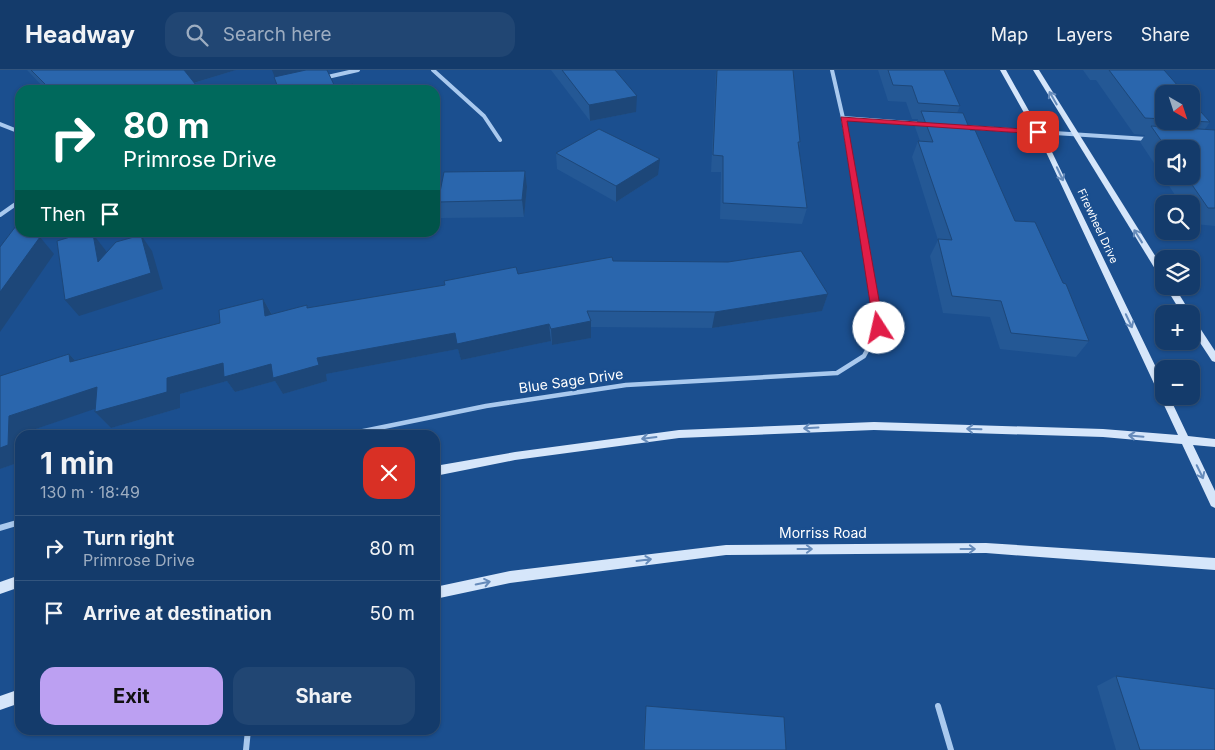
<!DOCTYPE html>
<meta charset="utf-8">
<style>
:root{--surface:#143b6b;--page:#214673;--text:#f1f3f6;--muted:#9dadc1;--line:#33557e;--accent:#bca0f2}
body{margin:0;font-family:Inter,sans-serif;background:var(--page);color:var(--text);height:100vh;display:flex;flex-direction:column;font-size:19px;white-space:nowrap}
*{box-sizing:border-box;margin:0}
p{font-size:16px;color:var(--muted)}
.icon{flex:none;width:28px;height:28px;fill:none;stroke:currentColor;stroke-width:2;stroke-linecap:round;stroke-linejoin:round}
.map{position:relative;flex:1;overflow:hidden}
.details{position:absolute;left:15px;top:360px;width:425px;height:305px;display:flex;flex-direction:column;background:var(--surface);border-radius:15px;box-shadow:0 1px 4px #0004,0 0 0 1px var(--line)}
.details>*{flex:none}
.banner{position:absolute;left:15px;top:15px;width:425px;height:152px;border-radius:15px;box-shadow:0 1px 4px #0004,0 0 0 1px var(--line);background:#00695c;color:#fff;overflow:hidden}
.needle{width:32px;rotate:141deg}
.controls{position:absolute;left:1155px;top:15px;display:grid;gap:10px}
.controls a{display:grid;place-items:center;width:45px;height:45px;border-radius:10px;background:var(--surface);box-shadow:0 1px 4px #0004,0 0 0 1px var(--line);font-size:25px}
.pin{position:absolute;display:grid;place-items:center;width:42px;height:42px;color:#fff;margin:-21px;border-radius:10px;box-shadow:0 2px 8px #0006}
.me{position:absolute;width:55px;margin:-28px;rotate:350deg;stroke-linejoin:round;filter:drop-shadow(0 0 4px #0008)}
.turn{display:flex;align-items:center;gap:18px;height:105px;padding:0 25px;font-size:22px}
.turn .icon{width:65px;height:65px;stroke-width:2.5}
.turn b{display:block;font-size:35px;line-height:42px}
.then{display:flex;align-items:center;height:48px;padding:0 25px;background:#0003;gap:10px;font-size:19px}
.round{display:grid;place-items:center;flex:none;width:52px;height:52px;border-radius:15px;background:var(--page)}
.headline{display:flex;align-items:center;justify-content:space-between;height:85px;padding:0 25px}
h1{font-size:30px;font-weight:700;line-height:38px}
.cta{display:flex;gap:10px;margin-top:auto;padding:10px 25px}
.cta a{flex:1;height:58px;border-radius:15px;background:var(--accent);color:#111;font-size:20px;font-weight:700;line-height:58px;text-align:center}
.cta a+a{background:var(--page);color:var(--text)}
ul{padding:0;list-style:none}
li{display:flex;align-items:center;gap:15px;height:65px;padding:0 25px;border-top:1px solid var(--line)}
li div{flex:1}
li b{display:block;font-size:19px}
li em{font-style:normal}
header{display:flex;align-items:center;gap:30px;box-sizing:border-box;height:70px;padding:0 25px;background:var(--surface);border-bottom:1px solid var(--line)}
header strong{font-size:24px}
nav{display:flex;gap:28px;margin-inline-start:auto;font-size:18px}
.search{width:350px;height:45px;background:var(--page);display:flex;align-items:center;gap:12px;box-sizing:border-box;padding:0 18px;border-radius:15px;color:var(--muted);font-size:19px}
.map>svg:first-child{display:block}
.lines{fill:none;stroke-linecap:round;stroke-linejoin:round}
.street-far2{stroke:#a9c9ee;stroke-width:4}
.street-far1{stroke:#a9c9ee;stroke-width:4.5}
.street{stroke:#a9c9ee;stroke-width:6}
.secondary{fill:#d6e6fa;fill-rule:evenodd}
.wall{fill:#245895;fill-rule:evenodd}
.shaded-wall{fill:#1d4779}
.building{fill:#2a66ad;stroke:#1d4779}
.oneway{stroke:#668bba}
.route{fill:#e11d48;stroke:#92132f}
.labels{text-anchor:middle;stroke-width:5;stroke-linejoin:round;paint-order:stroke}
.far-street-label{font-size:11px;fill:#fff;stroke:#1b4f8f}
.street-label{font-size:14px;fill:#fff;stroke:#1b4f8f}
</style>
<header>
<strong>Headway</strong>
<div class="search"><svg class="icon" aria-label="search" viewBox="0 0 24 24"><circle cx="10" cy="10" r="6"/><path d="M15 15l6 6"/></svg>Search here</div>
<nav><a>Map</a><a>Layers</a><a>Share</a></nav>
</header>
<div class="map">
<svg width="1215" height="680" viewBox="0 0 1215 680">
<rect width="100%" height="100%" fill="#1b4f8f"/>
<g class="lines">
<!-- street-far2 -->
<g class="street-far2">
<path d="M433 0 484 46 500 70"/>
<path d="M832 0 843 48 863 167"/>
<path d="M323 8 358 0"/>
<path d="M843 48 923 54"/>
<path d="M0 54 20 62"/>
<path d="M964 57 1147 69"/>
<path d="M0 145 20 131"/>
</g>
<!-- street-far1 -->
<path class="street-far1" d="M344 365 486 336 626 315 837 303 864 286 879 258 863 166"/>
<!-- street -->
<g class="street">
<path d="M0 458 20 452"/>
<path d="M938 636 951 680"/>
<path d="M246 680 248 660"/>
</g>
<!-- secondary -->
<g class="secondary">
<path d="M1000 0H1006L1052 82 1164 314V326H1169L1188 366 1215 369V377L1193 375 1215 421V438L1211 436 1182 374 1103 367 874 360 679 368 515 390 435 406V396L515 382 679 360 874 352 1103 359 1178 365 1046 82Z"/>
<path d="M1033 0H1039L1164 200V210L1160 207Z"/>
<path d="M1165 216H1174L1190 242 1191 244H1182Z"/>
<path d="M1191 248 1194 249 1215 281V292L1212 291 1191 259Z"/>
<path d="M986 473 1215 488V500L986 483 726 485 510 513 435 529V517L510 501 726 475Z"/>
<path d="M20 505V517L0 524V512Z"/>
<path d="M20 619V633L0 640V626Z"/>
</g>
</g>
<!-- wall -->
<g class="wall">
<path d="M27 0H236L194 13 200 20H46Z"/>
<path d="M551 0H615L636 42 590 51Z"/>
<path d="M716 0H793L800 72 799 78 807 138 802 154 720 149 721 102H711Z"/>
<path d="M878 0H944L960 36 957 43 970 60 1015 151 1089 271 1076 287 1000 279 990 247 943 243 930 186 938 170 912 87 918 71H920L915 57 918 49H912L906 32 888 31Z"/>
<path d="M1083 0H1164V51L1210 52 1205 59 1215 60V156L1194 154 1191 150V134H1181L1140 72 1145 65 1134 64 1096 10H1090ZM1164 79H1191V106H1164Z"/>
<path d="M556 83 658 105 616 132 557 99Z"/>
<path d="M525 101 527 117 524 147 441 148 438 132Z"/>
<path d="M801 181 828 224 822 241 712 258 591 257V268L552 275 551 271 461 290 458 279 326 304 327 311 283 324 275 311 235 322 227 311 180 324V338L111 358 95 342 96 338 27 362V365H20V392L0 399V306L69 284 76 291 220 253 219 240 263 229 272 244 307 235 308 238 445 215 444 211 516 197 518 204 612 187 613 191 728 192Z"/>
<path d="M1116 606 1215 680H1116L1097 616Z"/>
<path d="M646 636 786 680H643L645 645Z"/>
</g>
<!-- shaded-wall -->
<g class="shaded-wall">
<path d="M183 0H236L190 14Z"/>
<path d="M272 0H325L278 16Z"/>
<path d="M637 26 636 42 590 51 589 35Z"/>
<path d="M660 89 658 105 616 132V116Z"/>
<path d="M525 101 527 117 524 147 522 130Z"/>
<path d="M93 164 106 181 111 208 98 192Z"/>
<path d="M141 165 152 181 163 219 79 246 65 230Z"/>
<path d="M40 167 54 184 0 262V222Z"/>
<path d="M828 224 822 241 712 258 715 242Z"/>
<path d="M263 229 272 245 265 246Z"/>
<path d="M591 251V268L552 275 551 259Z"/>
<path d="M549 254 551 271 461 290 458 279 326 304 327 311 283 324 275 311 235 322 227 311 180 324V338L111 358 95 342 167 308 223 293 271 294 317 288 455 263Z"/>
<path d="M69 284 84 300 70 292Z"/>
<path d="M97 317 112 333 27 362V365H20V392L0 399V378L9 346Z"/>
</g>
<!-- building -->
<g class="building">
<path d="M31 0H184L200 20H51Z"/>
<path d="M306 0H327L336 19 353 14 359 20H279L274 7Z"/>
<path d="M562 0H615L637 26 589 35Z"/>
<path d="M717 0H793L800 72H798L807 138 723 133V86L713 85Z"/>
<path d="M888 0H944L960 36 918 33 912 16 893 15Z"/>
<path d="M1109 0H1164L1185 24H1164V49L1145 48Z"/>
<path d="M1191 31 1210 52 1191 51Z"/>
<path d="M921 41 963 43 970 60H975L1015 151 1035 152 1063 213 1066 214 1089 271 1011 263 1001 231 952 226 938 169 952 170 918 71 933 72Z"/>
<path d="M1151 56 1215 60V138H1208L1186 106H1191V79H1167Z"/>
<path d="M599 59 660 89 616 116 556 83Z"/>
<path d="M525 101 522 130 438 132 444 102Z"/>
<path d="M19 152 20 153V162H33L40 167 0 222V177Z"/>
<path d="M80 164H93L98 192 116 172 141 165 151 203 65 230 57 171Z"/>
<path d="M801 181 828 224 715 242 587 241 591 251 551 259 549 254 457 274 455 263 317 288 319 295 273 308 271 294 224 307 223 293 167 308V322L95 342 97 317 9 346 8 375 0 378V306L69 284 70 292 220 253 219 240 263 229 265 246 307 235V238L445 215 444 211 516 197 518 204 612 187 613 191 728 192Z"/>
<path d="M1116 606 1215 619V680H1140Z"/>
<path d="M646 636 784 647 786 680H644Z"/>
</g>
<!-- one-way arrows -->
<defs><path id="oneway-shaft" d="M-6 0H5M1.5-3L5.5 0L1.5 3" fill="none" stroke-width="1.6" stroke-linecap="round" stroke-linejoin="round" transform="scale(1.25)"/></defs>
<g class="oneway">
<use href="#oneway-shaft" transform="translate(1053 28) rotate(-120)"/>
<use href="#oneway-shaft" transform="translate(1060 104) rotate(65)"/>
<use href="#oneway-shaft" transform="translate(1138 166) rotate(-122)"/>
<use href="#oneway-shaft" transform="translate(1129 251) rotate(65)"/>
<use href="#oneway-shaft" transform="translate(811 358) rotate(177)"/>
<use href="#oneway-shaft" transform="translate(974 359) rotate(-178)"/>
<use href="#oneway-shaft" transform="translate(1136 366) rotate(-175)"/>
<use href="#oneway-shaft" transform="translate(649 368) rotate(173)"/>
<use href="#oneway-shaft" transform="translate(1200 402) rotate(64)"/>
<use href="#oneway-shaft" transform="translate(805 479)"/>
<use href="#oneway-shaft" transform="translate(968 479)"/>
<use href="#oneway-shaft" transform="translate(644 490) rotate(-7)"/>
<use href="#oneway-shaft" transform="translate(483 513) rotate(-12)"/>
</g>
<!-- route -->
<path class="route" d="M841 47 1038 60 1042 62 1038 64 847 51 884 258 879 262 874 258Z"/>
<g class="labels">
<!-- far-street labels -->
<g class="far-street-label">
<text transform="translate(1098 156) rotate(65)" y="4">Firewheel Drive</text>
</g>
<!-- street labels -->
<g class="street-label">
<text transform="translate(571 311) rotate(-8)" y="5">Blue Sage Drive</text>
<text x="823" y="468">Morriss Road</text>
</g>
</g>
</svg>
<div class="controls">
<a><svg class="needle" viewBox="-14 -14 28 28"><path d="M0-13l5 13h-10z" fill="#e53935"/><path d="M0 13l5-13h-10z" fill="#9dadc1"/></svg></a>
<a><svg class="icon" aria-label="sound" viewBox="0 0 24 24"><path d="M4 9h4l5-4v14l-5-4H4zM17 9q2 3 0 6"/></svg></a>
<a><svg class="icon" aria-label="search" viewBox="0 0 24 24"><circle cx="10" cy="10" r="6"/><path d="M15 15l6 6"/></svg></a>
<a><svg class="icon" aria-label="layers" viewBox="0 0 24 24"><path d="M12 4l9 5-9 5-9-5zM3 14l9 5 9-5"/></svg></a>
<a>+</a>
<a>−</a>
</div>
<div class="pin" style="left:1038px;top:62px;background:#d93025"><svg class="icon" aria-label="arrive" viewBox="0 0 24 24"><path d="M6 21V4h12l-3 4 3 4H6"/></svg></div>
<svg class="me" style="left:879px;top:258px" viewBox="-20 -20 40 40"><circle r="19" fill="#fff"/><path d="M0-13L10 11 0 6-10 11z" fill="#e11d48"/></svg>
<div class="banner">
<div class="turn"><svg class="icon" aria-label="right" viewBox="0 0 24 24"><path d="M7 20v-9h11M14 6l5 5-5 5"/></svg><div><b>80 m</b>Primrose Drive</div></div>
<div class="then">Then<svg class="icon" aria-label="arrive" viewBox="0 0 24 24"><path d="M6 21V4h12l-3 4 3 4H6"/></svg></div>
</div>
<section class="details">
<div class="headline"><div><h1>1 min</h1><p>130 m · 18:49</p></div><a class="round" style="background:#d93025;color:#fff"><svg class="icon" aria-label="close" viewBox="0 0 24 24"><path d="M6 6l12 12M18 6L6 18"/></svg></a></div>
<ul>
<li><svg class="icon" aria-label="right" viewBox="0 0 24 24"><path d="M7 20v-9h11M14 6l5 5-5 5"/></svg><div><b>Turn right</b><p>Primrose Drive</p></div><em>80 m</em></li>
<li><svg class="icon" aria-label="arrive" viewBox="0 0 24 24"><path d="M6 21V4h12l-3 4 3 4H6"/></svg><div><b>Arrive at destination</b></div><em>50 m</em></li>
</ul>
<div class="cta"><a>Exit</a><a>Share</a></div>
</section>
</div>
